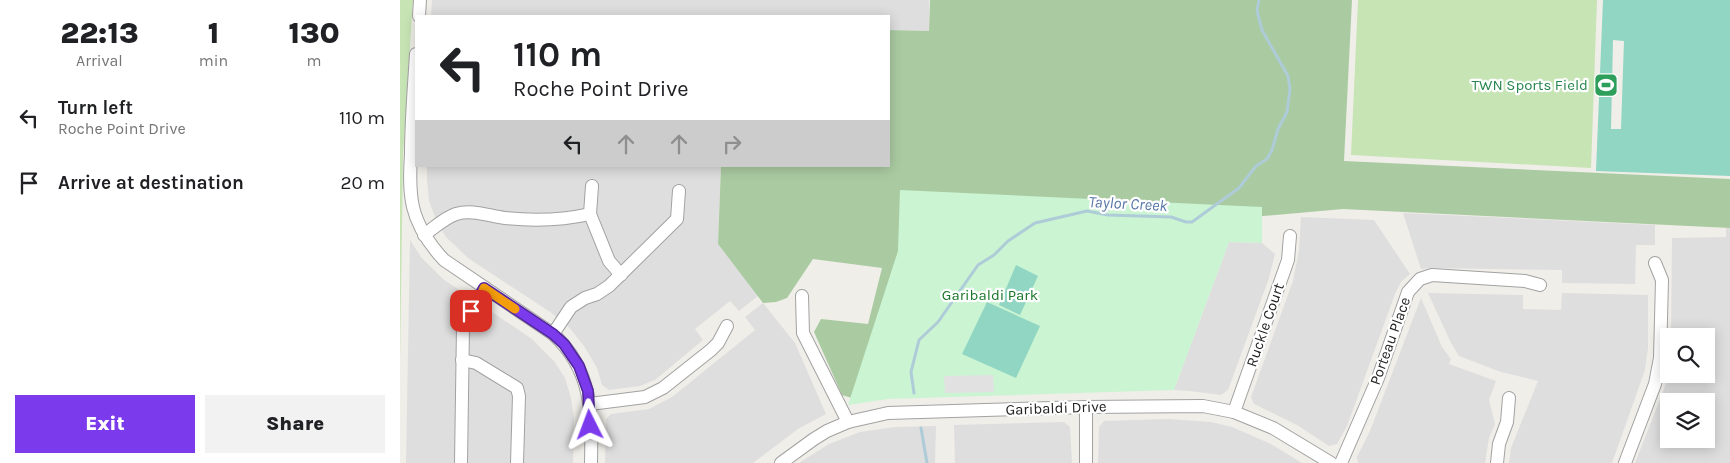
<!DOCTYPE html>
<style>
:root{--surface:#fff;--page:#f2f2f2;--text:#202124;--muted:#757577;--accent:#7c3aed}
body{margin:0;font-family:Karla,sans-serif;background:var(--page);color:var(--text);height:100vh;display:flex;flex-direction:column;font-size:19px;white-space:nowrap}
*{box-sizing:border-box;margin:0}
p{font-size:16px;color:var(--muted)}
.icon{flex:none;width:28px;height:28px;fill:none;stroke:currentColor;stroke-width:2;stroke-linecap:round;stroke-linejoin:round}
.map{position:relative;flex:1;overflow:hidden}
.panel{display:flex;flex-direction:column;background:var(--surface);width:400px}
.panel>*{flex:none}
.hud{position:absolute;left:15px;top:15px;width:475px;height:152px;border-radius:0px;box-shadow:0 2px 12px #0003;background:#fff;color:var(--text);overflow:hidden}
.buttons{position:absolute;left:1260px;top:328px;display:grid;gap:10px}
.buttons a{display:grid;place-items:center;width:55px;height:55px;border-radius:0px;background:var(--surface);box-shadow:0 2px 12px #0003;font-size:25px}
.pin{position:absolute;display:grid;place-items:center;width:42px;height:42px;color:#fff;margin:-21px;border-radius:10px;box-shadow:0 2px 8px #0006}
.me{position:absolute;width:55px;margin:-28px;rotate:357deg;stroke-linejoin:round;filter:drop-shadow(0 0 4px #0008)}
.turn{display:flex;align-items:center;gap:18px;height:105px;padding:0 15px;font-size:22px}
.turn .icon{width:65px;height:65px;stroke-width:2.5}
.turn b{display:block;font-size:35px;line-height:42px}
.lanes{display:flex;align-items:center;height:48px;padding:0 15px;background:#0003;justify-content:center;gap:25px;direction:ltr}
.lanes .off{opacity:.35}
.eta{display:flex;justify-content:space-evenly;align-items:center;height:85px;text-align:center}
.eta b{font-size:30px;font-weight:800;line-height:35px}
.button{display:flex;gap:10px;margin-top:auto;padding:10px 15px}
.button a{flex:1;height:58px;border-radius:0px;background:var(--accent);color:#fff;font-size:20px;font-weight:800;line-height:58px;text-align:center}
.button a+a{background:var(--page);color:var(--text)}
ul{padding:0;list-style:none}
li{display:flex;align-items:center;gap:15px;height:65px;padding:0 15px}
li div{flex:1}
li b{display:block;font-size:19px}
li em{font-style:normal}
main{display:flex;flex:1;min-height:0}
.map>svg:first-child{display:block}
.residential{fill:#dfdede;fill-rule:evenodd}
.grass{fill:#c7e4b5}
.forest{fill:#aacba2}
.park{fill:#cbf4d3}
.pitch{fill:#90d6c2;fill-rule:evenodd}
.parking{fill:#e1e1e1}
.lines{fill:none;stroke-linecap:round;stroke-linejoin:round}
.stream{stroke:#aecbd8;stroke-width:3}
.minor-casing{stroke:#a2a2a2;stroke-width:14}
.minor{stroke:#fff;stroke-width:12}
.route-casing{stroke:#51269a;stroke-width:12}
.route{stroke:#7c3aed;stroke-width:9}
.slow{stroke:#f59e0b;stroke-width:9}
.labels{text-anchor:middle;stroke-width:4.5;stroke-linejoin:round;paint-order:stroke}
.leisure-label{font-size:15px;fill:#27864d;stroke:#fff;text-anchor:end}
.park-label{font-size:15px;fill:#197529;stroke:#fff}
.street-label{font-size:15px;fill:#212121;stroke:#fff}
.water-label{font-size:16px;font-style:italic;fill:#5777a7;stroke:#fff}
</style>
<main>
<section class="panel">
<div class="eta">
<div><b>22:13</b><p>Arrival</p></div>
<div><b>1</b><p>min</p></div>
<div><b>130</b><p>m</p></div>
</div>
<ul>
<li><svg class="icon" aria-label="left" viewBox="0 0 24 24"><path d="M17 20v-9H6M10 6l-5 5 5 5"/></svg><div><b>Turn left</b><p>Roche Point Drive</p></div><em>110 m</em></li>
<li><svg class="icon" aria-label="arrive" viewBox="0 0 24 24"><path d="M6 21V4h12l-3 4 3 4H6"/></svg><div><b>Arrive at destination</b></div><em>20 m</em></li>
</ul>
<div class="button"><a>Exit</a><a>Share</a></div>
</section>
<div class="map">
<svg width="1330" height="463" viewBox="0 0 1330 463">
<rect width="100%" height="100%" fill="#f0eee8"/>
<!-- residential -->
<g class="residential">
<path d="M32 0H529V31L489 30V16H31Z"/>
<path d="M27 166H321L318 244 358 296 339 311 330 301 295 329 303 340 255 380 240 386 209 390 202 385 197 368 184 346 168 326 150 312 68 258 46 237 36 220 29 201 27 180Z"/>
<path d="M1003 213 1255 225V245H1236L1235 284 1162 283V270L1032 268 1021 269Z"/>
<path d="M901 217 974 220 1010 274 1001 282 995 294 947 426 937 444 929 446 897 425 854 404 851 397 893 281 899 250Z"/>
<path d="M1326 228H1330V463H1235L1264 389 1269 370V374H1306V336H1271L1272 238 1326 237ZM1269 401H1306V439H1269Z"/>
<path d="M10 240 21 257 43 279 132 339 154 361 165 378 171 398 174 418 173 463H6Z"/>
<path d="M829 242 862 243 875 254 869 278 828 390 821 395 790 391 774 390Z"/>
<path d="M1028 293 1123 295V309L1161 310 1162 293 1248 295V348L1245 370 1212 463H1109L1111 448 1138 381 1101 372 1059 356 1051 343Z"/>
<path d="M1021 298 1042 347 1051 359 1049 364 1096 381 1089 400 1095 424 1089 438 1085 463H958L957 457 970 431Z"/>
<path d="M363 303 395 343 426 414 398 429 353 463H205L206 419 211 414 249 409 272 397 355 330 345 317Z"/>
<path d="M768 419 811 422 832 427 871 444 902 463H698L699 427 704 421Z"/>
<path d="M664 422 670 427 672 463H555L554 425Z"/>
<path d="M536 426 535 463H399L429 444 460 432 495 427Z"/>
</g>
<!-- grass -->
<g class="grass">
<path d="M0 0H13L3 155 0 363Z"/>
<path d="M958 0H1197L1191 168 951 155Z"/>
</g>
<!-- forest -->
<path class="forest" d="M530 0H952L944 161 1330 179V228L943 209 772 224 455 399 442 395 414 332 421 319 468 324 482 268 413 259 387 298 376 302 363 303 318 244 321 166H489V30L529 31Z"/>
<!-- park -->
<path class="park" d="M500 190 862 207V243L829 242 774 390 488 399 448 405 498 251Z"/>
<!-- pitch -->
<g class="pitch">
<path d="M1203 0H1330V176L1196 171ZM1213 40 1224 41 1221 129H1211Z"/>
<path d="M616 265 638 276 620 315 599 305Z"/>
<path d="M587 302 640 326 616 378 562 354Z"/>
</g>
<!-- parking -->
<path class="parking" d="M593 375 594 392 545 393 544 376Z"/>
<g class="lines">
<!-- stream -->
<g class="stream">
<path d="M514 393 511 372 519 340 538 322 578 265 594 255 608 241 635 223 687 211 708 215 771 217 786 222H792L839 188 856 166 867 159 872 150 878 129 887 112 890 89 888 76 862 30 857 11 859 0"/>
<path d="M521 428 527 463"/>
</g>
<!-- minor casing -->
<g class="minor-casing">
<g id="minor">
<path d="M19 16 20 0"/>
<path d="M16 54C14 87 11 120 11 154 10 171 9 190 13 207 18 228 30 245 44 260L153 334C193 370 192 414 191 463"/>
<path d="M192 186 190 214 209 261 221 275"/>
<path d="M24 235C34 228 44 218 56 214 72 209 89 216 105 218 133 221 163 220 190 214"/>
<path d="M402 296 403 333 448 422"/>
<path d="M153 334 171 307 185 298 197 294 209 286 277 219 279 191"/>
<path d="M62 360 76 363 117 388 119 396 117 463"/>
<path d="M190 404 245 397 263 388 311 350 318 343 327 326"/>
<path d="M834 412 888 260 890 236"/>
<path d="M61 463 63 327 66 320 85 288"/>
<path d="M381 463 414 439 427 431 448 422 488 413 686 407 803 406 834 412 873 428 931 463"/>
<path d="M686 463V407"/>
<path d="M941 463 978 378 1008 292 1020 279 1032 275 1125 281 1140 285"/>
<path d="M1097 463 1099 444 1107 422 1109 398"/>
<path d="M1225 463 1255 384 1260 358 1262 280 1255 263"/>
</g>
</g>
<!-- minor -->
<use href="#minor" class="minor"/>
</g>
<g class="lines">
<!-- route casing -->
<g class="route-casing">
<path id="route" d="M71 311 84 288 153 334 164 344 179 366 188 391 190 425"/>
</g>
<!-- route -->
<use href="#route" class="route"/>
<!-- slow -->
<path class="slow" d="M82 293 84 288 115 309"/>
</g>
<!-- icons -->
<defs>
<g id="stadium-square" transform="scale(1.25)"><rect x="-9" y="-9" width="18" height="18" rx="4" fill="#2e9e5b" stroke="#fff"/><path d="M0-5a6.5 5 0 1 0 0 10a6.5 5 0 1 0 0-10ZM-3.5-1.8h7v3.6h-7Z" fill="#fff"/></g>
</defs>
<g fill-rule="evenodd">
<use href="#stadium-square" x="1206" y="85"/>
</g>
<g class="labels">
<!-- leisure labels -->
<g class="leisure-label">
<text x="1188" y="90">TWN Sports Field</text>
</g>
<!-- park labels -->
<g class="park-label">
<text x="590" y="300">Garibaldi Park</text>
</g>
<!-- street labels -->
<g class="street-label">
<text transform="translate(865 325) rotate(-71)" y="5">Ruckle Court</text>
<text transform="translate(990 341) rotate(-70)" y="5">Porteau Place</text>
<text transform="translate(656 408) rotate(-2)" y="5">Garibaldi Drive</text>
</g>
<!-- water labels -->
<g class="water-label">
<text transform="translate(728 203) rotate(3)" y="6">Taylor Creek</text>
</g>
</g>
</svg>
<div class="buttons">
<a><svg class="icon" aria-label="search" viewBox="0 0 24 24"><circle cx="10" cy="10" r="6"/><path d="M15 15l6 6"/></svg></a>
<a><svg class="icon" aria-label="layers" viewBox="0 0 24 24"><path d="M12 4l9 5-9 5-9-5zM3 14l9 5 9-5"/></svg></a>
</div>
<div class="pin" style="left:71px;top:311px;background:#d93025"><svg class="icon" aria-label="arrive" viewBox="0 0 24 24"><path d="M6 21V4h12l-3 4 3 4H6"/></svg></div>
<svg class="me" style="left:190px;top:425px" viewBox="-20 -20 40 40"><path d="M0-17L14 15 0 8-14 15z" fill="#7c3aed" stroke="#fff" stroke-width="4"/></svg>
<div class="hud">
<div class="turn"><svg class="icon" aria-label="left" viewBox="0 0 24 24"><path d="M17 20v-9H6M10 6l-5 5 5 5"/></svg><div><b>110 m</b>Roche Point Drive</div></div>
<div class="lanes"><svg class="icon" aria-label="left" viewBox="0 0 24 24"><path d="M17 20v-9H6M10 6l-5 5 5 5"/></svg><svg class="icon off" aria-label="ahead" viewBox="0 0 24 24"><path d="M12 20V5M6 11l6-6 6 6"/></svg><svg class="icon off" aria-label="ahead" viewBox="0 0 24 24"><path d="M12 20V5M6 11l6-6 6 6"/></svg><svg class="icon off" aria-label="right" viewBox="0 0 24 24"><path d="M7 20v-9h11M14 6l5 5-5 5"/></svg></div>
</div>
</div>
</main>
